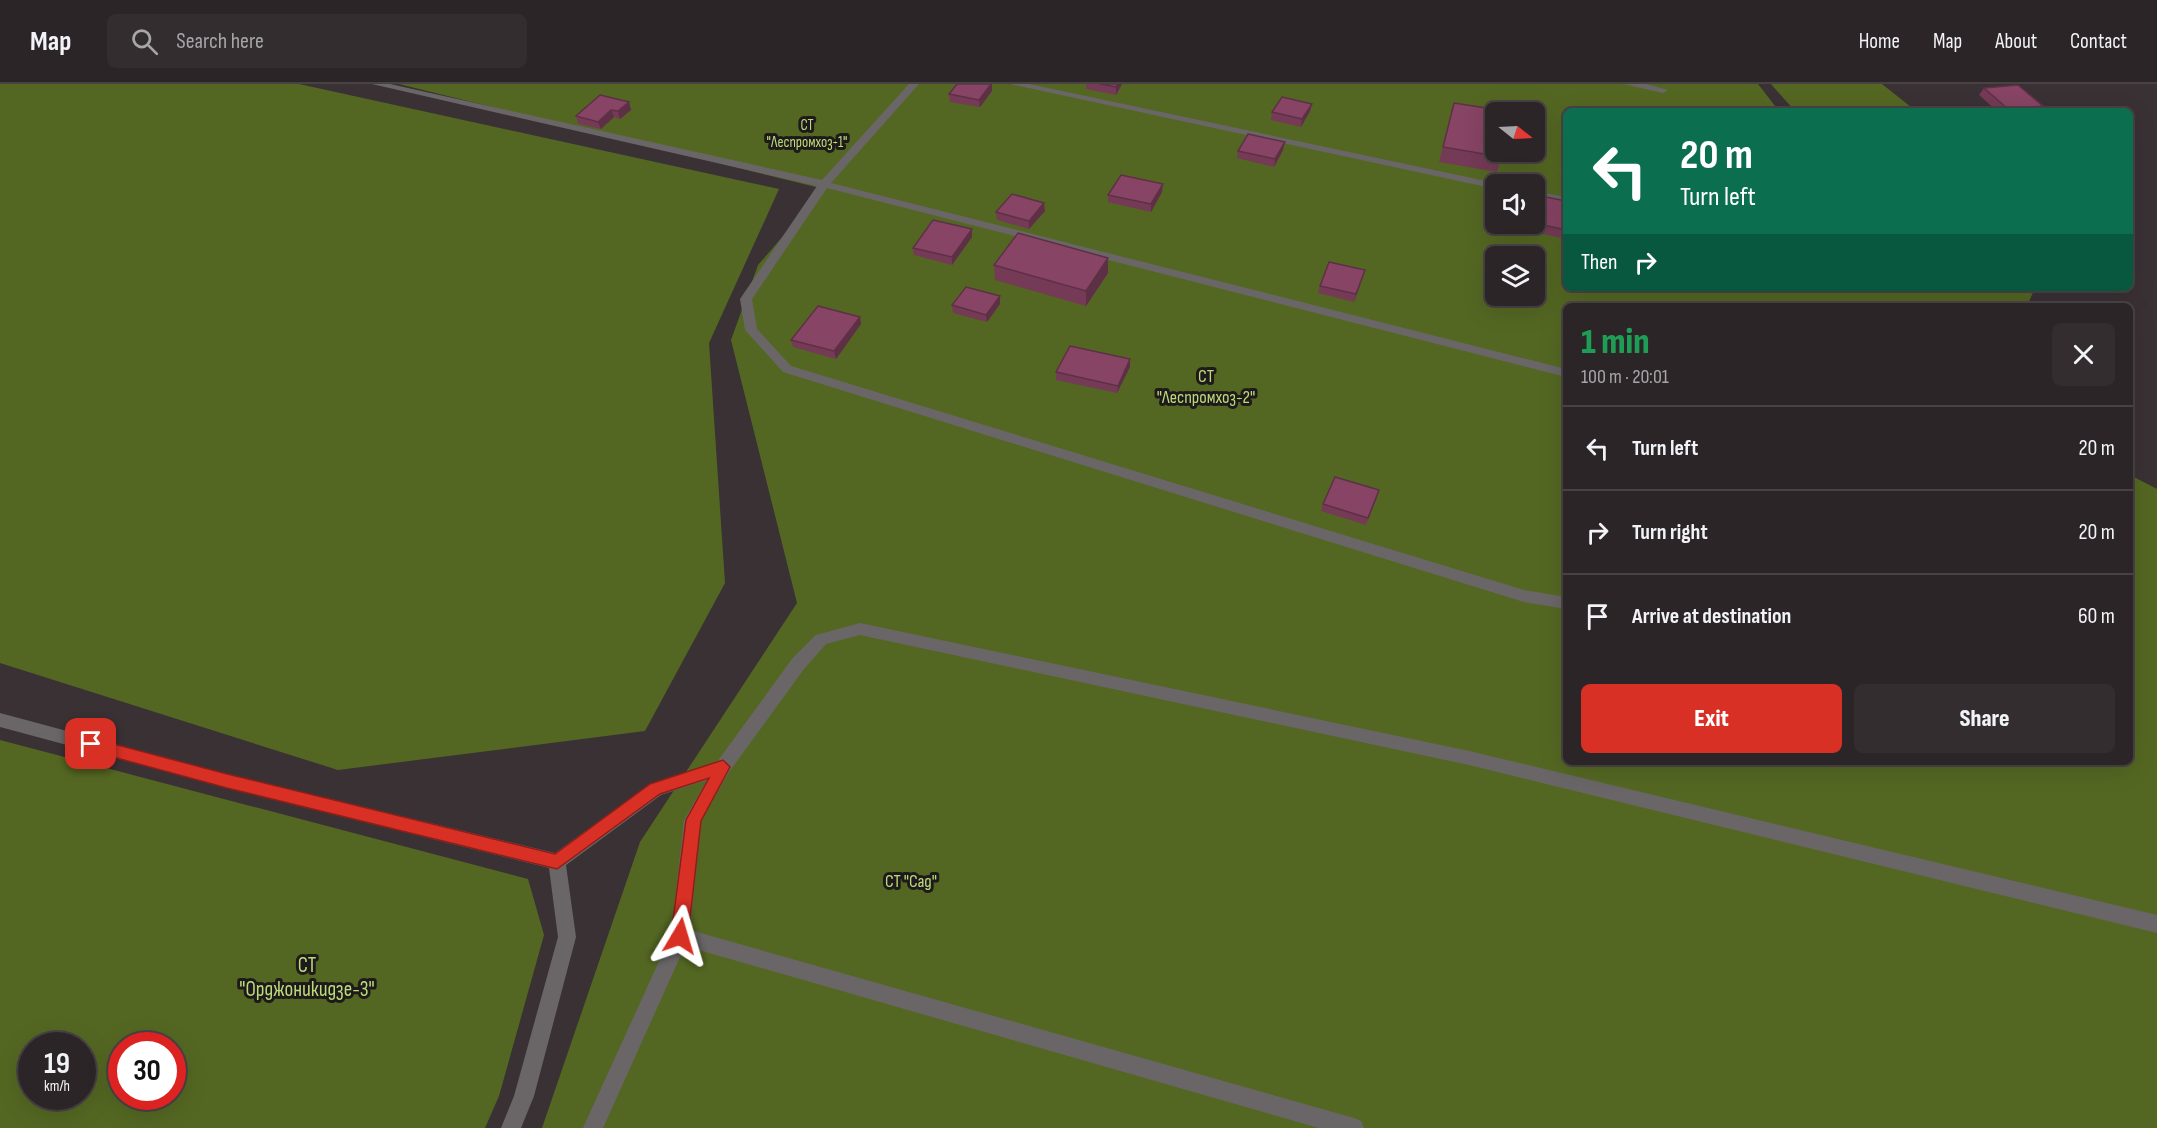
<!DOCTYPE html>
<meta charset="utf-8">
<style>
:root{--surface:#2c2528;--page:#342d30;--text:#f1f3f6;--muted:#a6a5a8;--line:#484245;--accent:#d93025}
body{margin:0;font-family:"Sofia Sans Condensed",sans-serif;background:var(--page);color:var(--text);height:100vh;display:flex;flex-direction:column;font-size:22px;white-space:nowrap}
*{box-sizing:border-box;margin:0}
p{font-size:20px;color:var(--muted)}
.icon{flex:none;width:33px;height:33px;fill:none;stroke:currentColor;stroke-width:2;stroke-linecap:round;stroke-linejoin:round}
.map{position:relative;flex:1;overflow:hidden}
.sheet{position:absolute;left:1563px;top:219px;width:570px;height:462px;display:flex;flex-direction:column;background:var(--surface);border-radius:9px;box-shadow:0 6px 24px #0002,0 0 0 2px var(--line)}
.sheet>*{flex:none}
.hud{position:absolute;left:1563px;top:24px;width:570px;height:183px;border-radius:9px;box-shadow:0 6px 24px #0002,0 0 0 2px var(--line);background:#0b6e4f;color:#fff;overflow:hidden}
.needle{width:39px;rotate:108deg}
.tools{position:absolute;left:1485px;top:18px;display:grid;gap:12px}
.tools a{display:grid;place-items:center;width:60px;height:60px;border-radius:9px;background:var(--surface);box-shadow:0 6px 24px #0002,0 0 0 2px var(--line);font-size:30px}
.speed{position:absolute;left:18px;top:948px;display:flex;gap:12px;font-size:30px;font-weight:700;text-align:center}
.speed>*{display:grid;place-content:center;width:78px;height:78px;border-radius:50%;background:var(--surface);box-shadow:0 6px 24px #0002,0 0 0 2px var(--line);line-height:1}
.speed small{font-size:15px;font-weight:400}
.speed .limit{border:9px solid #d22;background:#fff;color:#111}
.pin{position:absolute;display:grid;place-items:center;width:51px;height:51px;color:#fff;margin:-26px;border-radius:12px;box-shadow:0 3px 9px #0006}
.me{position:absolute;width:66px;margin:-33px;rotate:7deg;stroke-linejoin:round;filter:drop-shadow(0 0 4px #0008)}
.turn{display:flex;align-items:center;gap:21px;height:126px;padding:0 18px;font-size:27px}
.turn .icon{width:78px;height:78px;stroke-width:2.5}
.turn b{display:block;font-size:42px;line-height:51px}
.then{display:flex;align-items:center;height:57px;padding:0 18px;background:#0003;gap:12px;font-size:22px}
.round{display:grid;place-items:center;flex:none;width:63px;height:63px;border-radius:9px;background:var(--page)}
.summary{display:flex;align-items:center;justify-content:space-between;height:102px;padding:0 18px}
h1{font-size:36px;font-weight:800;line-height:45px;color:#1e9e55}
.button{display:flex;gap:12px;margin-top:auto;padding:12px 18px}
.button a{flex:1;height:69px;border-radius:9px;background:var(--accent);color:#fff;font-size:24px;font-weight:800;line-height:69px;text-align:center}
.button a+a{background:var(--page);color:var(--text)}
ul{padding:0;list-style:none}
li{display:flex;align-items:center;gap:18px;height:84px;padding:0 18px;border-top:2px solid var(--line)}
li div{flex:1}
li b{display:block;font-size:22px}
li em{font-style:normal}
header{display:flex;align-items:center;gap:36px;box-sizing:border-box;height:84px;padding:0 30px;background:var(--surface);border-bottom:2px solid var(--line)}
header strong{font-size:28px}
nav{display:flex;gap:33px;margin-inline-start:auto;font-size:21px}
.search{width:420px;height:54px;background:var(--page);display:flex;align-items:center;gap:15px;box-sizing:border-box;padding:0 21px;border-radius:9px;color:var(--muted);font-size:22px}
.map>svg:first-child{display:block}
.green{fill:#546722;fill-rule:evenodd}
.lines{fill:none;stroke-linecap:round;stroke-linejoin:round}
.street{fill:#6a6668;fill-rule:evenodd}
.wall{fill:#743a56}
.shaded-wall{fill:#5e3046}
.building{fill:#874464;stroke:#5e3046;stroke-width:1.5}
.route{fill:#d93025;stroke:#8d1f18;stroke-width:1.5}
.labels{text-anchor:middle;stroke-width:6;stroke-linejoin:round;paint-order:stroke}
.far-park-label{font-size:15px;fill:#bcdb78;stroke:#1e1a1c}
.park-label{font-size:18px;fill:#bcdb78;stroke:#1e1a1c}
.near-park-label{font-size:21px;fill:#bcdb78;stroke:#1e1a1c}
</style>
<header>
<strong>Map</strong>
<div class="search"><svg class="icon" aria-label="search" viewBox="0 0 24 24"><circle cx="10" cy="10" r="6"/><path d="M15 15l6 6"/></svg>Search here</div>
<nav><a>Home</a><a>Map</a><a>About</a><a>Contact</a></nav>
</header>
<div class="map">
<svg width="2157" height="1044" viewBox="0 0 2157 1044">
<rect width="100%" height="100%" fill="#3a3135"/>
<!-- green -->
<g class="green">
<path d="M0 0H299L779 105 709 259 725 499 645 647 338 686 0 579Z"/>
<path d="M399 0H1758L1779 27H1566V204H2035L2027 222H1566V678H2130V391L2157 405V1044H542L640 758 797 519 731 256 758 181 824 105ZM1496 28H1534V68H1496ZM1496 100H1534V140H1496ZM1496 172H1534V212H1496Z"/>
<path d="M1771 0H1882L1916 27H1795Z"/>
<path d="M0 656 528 795 544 851 499 1012 485 1044H0ZM32 962H82V1012H32ZM122 962H172V1012H122Z"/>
</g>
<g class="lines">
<!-- street -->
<g class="street">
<path d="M372 0H390L822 96 909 0H919L831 99 1566 285V293L827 104 752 215 757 245 791 282 1524 506 1566 513V525L1524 518 783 288 745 246 740 215 817 102Z"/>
<path d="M1010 0H1029L1500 100H1496V105Z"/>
<path d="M1624 0H1646L1668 6 1663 9Z"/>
<path d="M1534 107 1566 113V119L1534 113Z"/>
<path d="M860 539 1469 667 2157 831V849L1469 681 860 551 826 560 804 585 729 688 701 737 690 846 1354 1034 1361 1037 1364 1044H1319L685 862 603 1044H583L671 851 684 736 707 696 661 711 566 781 576 853 534 1012 521 1044H501L514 1012 558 853 549 784 227 704 0 643V629L227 690 555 769 650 700 717 678 792 575 816 551Z"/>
</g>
</g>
<!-- wall -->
<g class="wall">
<path d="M1086 0H1122L1116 11 1086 5Z"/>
<path d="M1984 4 2043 22 2039 27H1997L1979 11Z"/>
<path d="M992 7 980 23 950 18 949 10Z"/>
<path d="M629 18 631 26 620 35 614 33 601 45 578 40 576 32Z"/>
<path d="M1454 19 1496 68H1534L1531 77 1502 72 1497 88 1439 78Z"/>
<path d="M1312 20 1310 27 1301 43 1271 36 1272 28Z"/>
<path d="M1283 66 1274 83 1237 74 1238 67Z"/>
<path d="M1492 100 1496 101V128L1484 126Z"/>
<path d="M1162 108 1151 128 1108 118V111Z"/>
<path d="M1566 117V155L1525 146 1527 140H1534Z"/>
<path d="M1045 127 1029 145 997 136 996 128Z"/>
<path d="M972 153 952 181 914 171 913 164Z"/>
<path d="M994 181 1108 189 1086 222 995 196Z"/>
<path d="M1365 186 1354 218 1318 209 1320 202Z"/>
<path d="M1000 220 987 238 953 229 952 221Z"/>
<path d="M860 233 861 240 836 275 793 263 791 256Z"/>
<path d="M1130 275V283L1117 309 1056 296V288Z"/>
<path d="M1377 414 1366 441 1321 427 1323 420Z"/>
</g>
<!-- shaded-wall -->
<g class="shaded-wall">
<path d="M991 0H992V7L980 23 979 16Z"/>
<path d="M1118 0H1122L1116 11V3Z"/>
<path d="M629 18 631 26 620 35 618 27Z"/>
<path d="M1312 20 1310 27 1301 43 1302 35Z"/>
<path d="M611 26 614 33 601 45 598 38Z"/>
<path d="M1285 58 1283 66 1274 83 1275 75Z"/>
<path d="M1163 100 1162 108 1151 128V120Z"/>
<path d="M1044 119 1045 127 1029 145V137Z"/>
<path d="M972 145V153L952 181V173Z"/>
<path d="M1108 174V189L1086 222V207Z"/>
<path d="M1365 186 1363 193 1354 218 1356 210Z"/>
<path d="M1000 212V220L987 238 986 231Z"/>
<path d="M860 233 861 240 836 275 834 267Z"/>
<path d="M1130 275V283L1117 309 1118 302Z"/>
</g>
<!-- building -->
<g class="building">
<path d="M957 0H991L979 16 949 10Z"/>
<path d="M1100 0H1118L1116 3Z"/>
<path d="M2018 1 2043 22 2008 25 1984 4Z"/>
<path d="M600 11 629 18 618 27 611 26 598 38 576 32Z"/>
<path d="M1282 13 1312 20 1302 35 1272 28Z"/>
<path d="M1454 19 1512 28H1496V68H1503L1502 73 1443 63Z"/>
<path d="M1534 32 1541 33 1536 62H1534Z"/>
<path d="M1248 50 1285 58 1275 75 1238 67Z"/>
<path d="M1121 91 1163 100 1151 120 1108 111Z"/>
<path d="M1492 100 1496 101V120L1486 118Z"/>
<path d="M1012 110 1044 119 1029 137 996 128Z"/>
<path d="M1536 111 1566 117V146L1534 139V117Z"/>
<path d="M933 136 972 145 952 173 913 164Z"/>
<path d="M1018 149 1108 174 1086 207 994 181Z"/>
<path d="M1329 178 1365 186 1356 210 1320 202Z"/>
<path d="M966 203 1000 212 986 231 952 221Z"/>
<path d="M818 222 860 233 834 267 791 256Z"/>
<path d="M1070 262 1130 275 1118 302 1056 288Z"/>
<path d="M1335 393 1379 406 1368 434 1323 420Z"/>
</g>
<!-- route -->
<path class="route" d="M91 654 227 690 555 770 650 700 723 676 730 683 701 737 688 852 686 857 680 860 674 857 671 852 686 736 709 694 660 710 557 785 227 704 91 667 83 660Z"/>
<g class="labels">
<!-- far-park labels -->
<g class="far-park-label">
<text x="807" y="46">СТ<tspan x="807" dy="17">"Леспромхоз-1"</tspan></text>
</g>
<!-- park labels -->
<g class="park-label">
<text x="1206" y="298">СТ<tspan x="1206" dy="21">"Леспромхоз-2"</tspan></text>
<text x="911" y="803">СТ "Сад"</text>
</g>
<!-- near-park labels -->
<g class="near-park-label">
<text x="307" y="888">СТ<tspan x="307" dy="24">"Орджоникидзе-3"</tspan></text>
</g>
</g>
</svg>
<div class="tools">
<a><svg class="needle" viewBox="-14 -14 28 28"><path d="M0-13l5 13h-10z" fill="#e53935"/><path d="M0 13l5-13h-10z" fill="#a6a5a8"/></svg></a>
<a><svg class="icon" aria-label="sound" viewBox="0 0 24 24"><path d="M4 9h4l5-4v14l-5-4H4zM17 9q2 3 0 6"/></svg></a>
<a><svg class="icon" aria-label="layers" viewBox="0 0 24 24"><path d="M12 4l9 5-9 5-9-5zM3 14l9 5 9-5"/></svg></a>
</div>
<div class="speed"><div>19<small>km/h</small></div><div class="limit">30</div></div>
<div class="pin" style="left:91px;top:660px;background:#d93025"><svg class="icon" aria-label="arrive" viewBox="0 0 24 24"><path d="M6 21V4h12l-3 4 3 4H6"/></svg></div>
<svg class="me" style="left:680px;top:852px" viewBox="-20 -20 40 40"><path d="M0-17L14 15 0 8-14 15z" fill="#d93025" stroke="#fff" stroke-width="4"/></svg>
<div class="hud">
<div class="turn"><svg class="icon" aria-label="left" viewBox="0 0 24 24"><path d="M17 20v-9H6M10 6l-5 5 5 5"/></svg><div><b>20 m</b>Turn left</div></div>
<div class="then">Then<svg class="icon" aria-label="right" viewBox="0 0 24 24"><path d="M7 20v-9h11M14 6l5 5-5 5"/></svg></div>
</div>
<section class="sheet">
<div class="summary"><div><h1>1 min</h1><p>100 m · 20:01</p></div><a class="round"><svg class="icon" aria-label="close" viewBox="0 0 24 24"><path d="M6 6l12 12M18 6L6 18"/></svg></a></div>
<ul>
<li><svg class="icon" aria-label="left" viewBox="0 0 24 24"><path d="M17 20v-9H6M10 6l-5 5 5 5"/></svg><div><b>Turn left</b></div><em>20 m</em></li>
<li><svg class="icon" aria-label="right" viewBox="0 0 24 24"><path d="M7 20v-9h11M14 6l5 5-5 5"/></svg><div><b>Turn right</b></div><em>20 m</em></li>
<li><svg class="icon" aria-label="arrive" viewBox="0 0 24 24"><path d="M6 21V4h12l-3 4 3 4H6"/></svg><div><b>Arrive at destination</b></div><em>60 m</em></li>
</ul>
<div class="button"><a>Exit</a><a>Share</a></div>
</section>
</div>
